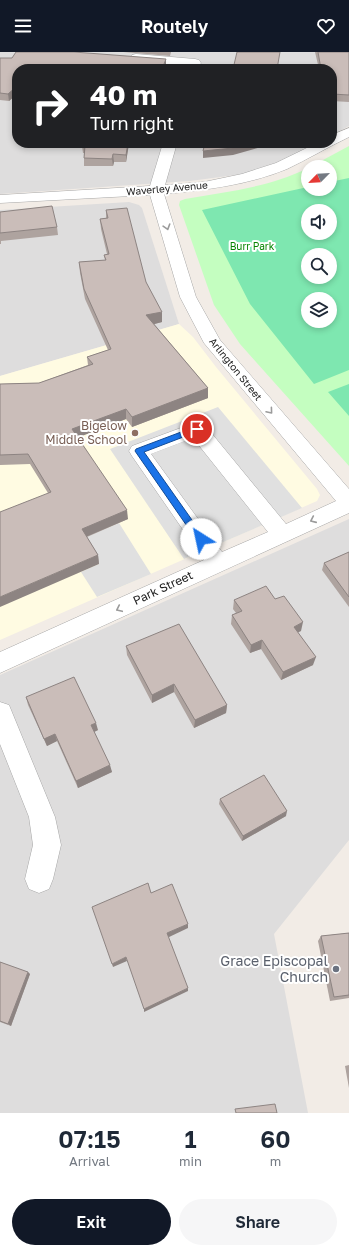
<!DOCTYPE html>
<style>
:root{--surface:#fff;--page:#f6f6f7;--text:#1f2937;--muted:#747a83;--accent:#111827}
body{margin:0;font-family:"Golos Text",sans-serif;background:var(--page);color:var(--text);height:100vh;display:flex;flex-direction:column;font-size:15px;white-space:nowrap}
*{box-sizing:border-box;margin:0}
p{font-size:13px;color:var(--muted)}
.icon{flex:none;width:22px;height:22px;fill:none;stroke:currentColor;stroke-width:2;stroke-linecap:round;stroke-linejoin:round}
.map{position:relative;height:1061px;overflow:hidden}
.panel{display:flex;flex-direction:column;background:var(--surface);flex:1}
.panel>*{flex:none}
.top-card{position:absolute;left:12px;top:12px;width:325px;height:84px;border-radius:16px;box-shadow:0 2px 6px #0003;background:#202124;color:#fff;overflow:hidden}
.needle{width:26px;rotate:246deg}
.tools{position:absolute;left:301px;top:108px;display:grid;gap:8px}
.tools a{display:grid;place-items:center;width:36px;height:36px;border-radius:50%;background:var(--surface);box-shadow:0 2px 6px #0003;font-size:20px}
.pin{position:absolute;display:grid;place-items:center;width:34px;height:34px;color:#fff;margin:-17px;border:2px solid #fff;border-radius:50%;box-shadow:0 1px 4px #0007}
.me{position:absolute;width:44px;margin:-22px;rotate:325deg;stroke-linejoin:round;filter:drop-shadow(0 0 3px #0008)}
.turn{display:flex;align-items:center;gap:14px;height:84px;padding:0 12px;font-size:18px}
.turn .icon{width:52px;height:52px;stroke-width:2.5}
.turn b{display:block;font-size:28px;line-height:34px}
.eta{display:flex;justify-content:space-evenly;align-items:center;height:68px;text-align:center}
.eta b{font-size:24px;font-weight:600;line-height:28px}
.action{display:flex;gap:8px;margin-top:auto;padding:8px 12px}
.action a{flex:1;height:46px;border-radius:24px;background:var(--accent);color:#fff;font-size:16px;font-weight:600;line-height:46px;text-align:center}
.action a+a{background:var(--page);color:var(--text)}
header{display:flex;justify-content:space-between;align-items:center;height:52px;padding:0 12px;background:var(--accent);color:#fff;font-size:18px;font-weight:600}
.map>svg:first-child{display:block}
.residential{fill:#dedddd}
.education{fill:#fffbe2}
.park{fill:#c4fec0;fill-rule:evenodd}
.pitch{fill:#7ee7b0;fill-rule:evenodd}
.parking{fill:#e0e0e0}
.lines{fill:none;stroke-linecap:round;stroke-linejoin:round}
.minor-casing{stroke:#a7a7a7;stroke-width:1}
.minor{fill:#fff;fill-rule:evenodd}
.wall{fill:#aea39f}
.shaded-wall{fill:#8d8482}
.building{fill:#cabdb9;stroke:#8d8482}
.oneway{stroke:#9b9b9b}
.route{fill:#1a73e8;stroke:#114b97}
.education-dot{fill:#8d6e63;stroke:#fff;stroke-width:1.5}
.worship-dot{fill:#6b7280;stroke:#fff;stroke-width:1.5}
.labels{text-anchor:middle;stroke-width:4;stroke-linejoin:round;paint-order:stroke}
.far-street-label{font-size:10px;fill:#202020;stroke:#fff}
.far-park-label{font-size:10px;fill:#098503;stroke:#fff}
.education-label{font-size:12px;fill:#785e54;stroke:#fff;text-anchor:end}
.street-label{font-size:12px;fill:#202020;stroke:#fff}
.near-worship-label{font-size:14px;fill:#5b616d;stroke:#fff;text-anchor:end}
</style>
<header><svg class="icon" aria-label="menu" viewBox="0 0 24 24"><path d="M4 6h16M4 12h16M4 18h16"/></svg>Routely<svg class="icon" aria-label="heart" viewBox="0 0 24 24"><path d="M12 20l-8-8c-3-5 5-10 8-4 3-6 11-1 8 4z"/></svg></header>
<div class="map">
<svg width="349" height="1061" viewBox="0 0 349 1061">
<rect width="100%" height="100%" fill="#f2ece6"/>
<!-- residential -->
<g class="residential">
<path d="M0 0H349V74L332 83V17H17V91H318L293 105 243 122 190 129 0 142Z"/>
<path d="M129 150 139 153 142 156 179 272 0 324V158Z"/>
<path d="M349 467V788L274 882 308 1061H0V623Z"/>
</g>
<!-- education -->
<path class="education" d="M179 272 193 285 216 315 317 437 320 443 317 449 0 588V324Z"/>
<!-- park -->
<path class="park" d="M349 94V414L240 292 214 253 179 153 180 149 185 147C228 139 268 136 308 116V137H330V115H310ZM308 159H330V181H308ZM308 203H330V225H308ZM308 247H330V269H308Z"/>
<!-- pitch -->
<g class="pitch">
<path d="M349 126V318L314 332 250 252 202 158 308 135V137H330V130ZM308 159H330V181H308ZM308 203H330V225H308ZM308 247H330V269H308Z"/>
<path d="M349 332V364L328 340Z"/>
</g>
<!-- parking -->
<g class="parking">
<path d="M218 355 302 456 184 507 110 397Z"/>
<path d="M119 471 151 522 97 545 81 520 99 512 83 486Z"/>
</g>
<g class="lines">
<!-- minor casing -->
<g class="minor-casing">
<g id="minor">
<path d="M136 2 195 7 199 8 201 11 199 14 195 15 132 9 130 6 132 3Z"/>
<path d="M349 76V85C328 95 308 107 287 117 248 133 206 138 164 142L196 245 220 288 349 437V461L0 621V600L204 508 132 404 129 399 132 394 197 370 204 372 286 472 336 449 204 291 180 245 150 143 0 151V143L150 134 163 91H177L165 133 204 130 242 122 276 111 317 91H332V83ZM193 386 268 480 222 500 151 402Z"/>
<path d="M0 650 9 653 55 765 61 793 53 827 49 837 39 841 29 837 25 827 33 793 29 765 0 692Z"/>
</g>
</g>
<!-- minor -->
<use href="#minor" class="minor"/>
</g>
<!-- wall -->
<g class="wall">
<path d="M123 0H171L170 4Z"/>
<path d="M315 0H349V50L332 49V17H319Z"/>
<path d="M0 6 166 14 17 17V42L9 49 0 48Z"/>
<path d="M83 91H138V93L129 92 126 110H114L113 114H84V101H83L82 94Z"/>
<path d="M106 158 146 230 162 270 154 272 208 336V346L132 375 126 367 78 385 128 467 87 485 98 503 99 512 48 441 30 412 0 413V332L39 331 88 313 87 305 108 298 85 247 80 221 79 210 105 208 104 203 107 202 101 177 100 167 106 166Z"/>
<path d="M0 160 57 175 58 183 1 189V192H0Z"/>
<path d="M349 500V555L322 518 324 511Z"/>
<path d="M275 547 301 579 298 580 313 613 281 628 261 597 250 601 231 572 232 563 236 561 233 557 234 548Z"/>
<path d="M126 594 227 653 226 661 194 676 174 640 152 651 127 603Z"/>
<path d="M26 645 98 678 94 680 112 720 78 736 57 689 47 694 28 653Z"/>
<path d="M220 747 286 764 242 789 219 752Z"/>
<path d="M349 881V946L330 949 318 889 321 884Z"/>
<path d="M0 910 30 922 11 974 0 970Z"/>
<path d="M349 1013V1036L345 1014Z"/>
</g>
<!-- shaded-wall -->
<g class="shaded-wall">
<path d="M166 7V14L165 17H162Z"/>
<path d="M17 34V42L9 49 8 42Z"/>
<path d="M128 91H129L126 110V103Z"/>
<path d="M251 91H269L265 92V94L233 103 203 106V99Z"/>
<path d="M113 102 114 110 113 114 112 107Z"/>
<path d="M162 260V270L147 274 146 263Z"/>
<path d="M208 336V346L132 375V365Z"/>
<path d="M126 357V367L74 387 72 377Z"/>
<path d="M127 458 128 467 83 486 82 477Z"/>
<path d="M98 503 99 512 0 555V545Z"/>
<path d="M303 570 301 579 292 583 294 575Z"/>
<path d="M262 588 261 597 250 601 251 593Z"/>
<path d="M316 605 313 613 281 628 283 620Z"/>
<path d="M174 632V640L152 651V643Z"/>
<path d="M227 653 226 661 194 676 195 668Z"/>
<path d="M96 671 98 678 92 681 91 673Z"/>
<path d="M55 682 57 689 47 694 44 687Z"/>
<path d="M110 713 112 720 78 736 76 729Z"/>
<path d="M287 759 286 764 242 789 243 784Z"/>
<path d="M188 872V876L167 886V881Z"/>
<path d="M126 905 127 909 113 915 112 912Z"/>
<path d="M28 920 30 922 11 974 8 972Z"/>
<path d="M188 936V939L144 960V957Z"/>
</g>
<!-- building -->
<g class="building">
<path d="M16 0H74L166 7 162 17H17V34L8 42 0 41V6H12Z"/>
<path d="M237 0H280L277 17H233Z"/>
<path d="M318 0H349V43L332 42V17H321Z"/>
<path d="M83 91H128L126 103 113 102 112 107 84 106 85 94H82Z"/>
<path d="M205 91H251L233 96 203 99Z"/>
<path d="M52 154 57 175 0 181V160Z"/>
<path d="M127 156 146 230 162 260 146 263 208 336 132 365 126 357 72 377 127 458 82 477 98 503 0 545V460L51 440 28 402 0 403V332L39 331 93 312 87 305 111 297 84 237 79 210 106 208 104 203 109 202 100 167 108 166 106 158Z"/>
<path d="M349 500V545L324 511Z"/>
<path d="M266 534 275 547 284 544 303 570 294 575 316 605 283 620 262 588 251 593 232 563 242 559 234 548Z"/>
<path d="M179 572 227 653 195 668 174 632 152 643 126 594Z"/>
<path d="M74 625 96 671 91 673 110 713 76 729 55 682 44 687 26 645Z"/>
<path d="M264 723 287 759 243 784 220 747Z"/>
<path d="M148 831 151 841 172 832 188 872 167 881 188 936 144 957 126 905 112 912 92 855Z"/>
<path d="M349 881V943L334 945 321 884Z"/>
<path d="M0 910 28 920 8 972 0 969Z"/>
<path d="M275 1052 277 1061H236L235 1057Z"/>
</g>
<!-- one-way arrows -->
<defs><path id="oneway-chevron" d="M-2-3.5L2.5 0L-2 3.5" fill="none" stroke-width="1.6" stroke-linecap="round" stroke-linejoin="round"/></defs>
<g class="oneway">
<use href="#oneway-chevron" transform="translate(167 175) rotate(73)"/>
<use href="#oneway-chevron" transform="translate(270 359) rotate(50)"/>
<use href="#oneway-chevron" transform="translate(313 468) rotate(156)"/>
<use href="#oneway-chevron" transform="translate(119 557) rotate(155)"/>
</g>
<!-- route -->
<path class="route" d="M197 374 201 377 199 379 144 400 204 485 205 487 201 491 198 490 135 399 136 397Z"/>
<!-- markers -->
<circle class="education-dot" cx="135" cy="381" r="4"/>
<circle class="worship-dot" cx="336" cy="917" r="4"/>
<g class="labels">
<!-- far-street labels -->
<g class="far-street-label">
<text transform="translate(167 136) rotate(-5)" y="4">Waverley Avenue</text>
<text transform="translate(236 317) rotate(51)" y="4">Arlington Street</text>
</g>
<!-- far-park labels -->
<g class="far-park-label">
<text x="252" y="198">Burr Park</text>
</g>
<!-- education labels -->
<g class="education-label">
<text x="127" y="378">Bigelow<tspan x="127" dy="14">Middle School</tspan></text>
</g>
<!-- street labels -->
<g class="street-label">
<text transform="translate(163 536) rotate(-25)" y="4">Park Street</text>
</g>
<!-- near-worship labels -->
<g class="near-worship-label">
<text x="328" y="914">Grace Episcopal<tspan x="328" dy="16">Church</tspan></text>
</g>
</g>
</svg>
<div class="tools">
<a><svg class="needle" viewBox="-14 -14 28 28"><path d="M0-13l5 13h-10z" fill="#e53935"/><path d="M0 13l5-13h-10z" fill="#747a83"/></svg></a>
<a><svg class="icon" aria-label="sound" viewBox="0 0 24 24"><path d="M4 9h4l5-4v14l-5-4H4zM17 9q2 3 0 6"/></svg></a>
<a><svg class="icon" aria-label="search" viewBox="0 0 24 24"><circle cx="10" cy="10" r="6"/><path d="M15 15l6 6"/></svg></a>
<a><svg class="icon" aria-label="layers" viewBox="0 0 24 24"><path d="M12 4l9 5-9 5-9-5zM3 14l9 5 9-5"/></svg></a>
</div>
<div class="pin" style="left:197px;top:377px;background:#d93025"><svg class="icon" aria-label="arrive" viewBox="0 0 24 24"><path d="M6 21V4h12l-3 4 3 4H6"/></svg></div>
<svg class="me" style="left:201px;top:487px" viewBox="-20 -20 40 40"><circle r="19" fill="#fff"/><path d="M0-13L10 11 0 6-10 11z" fill="#1a73e8"/></svg>
<div class="top-card">
<div class="turn"><svg class="icon" aria-label="right" viewBox="0 0 24 24"><path d="M7 20v-9h11M14 6l5 5-5 5"/></svg><div><b>40 m</b>Turn right</div></div>
</div>
</div>
<section class="panel">
<div class="eta">
<div><b>07:15</b><p>Arrival</p></div>
<div><b>1</b><p>min</p></div>
<div><b>60</b><p>m</p></div>
</div>
<div class="action"><a>Exit</a><a>Share</a></div>
</section>
